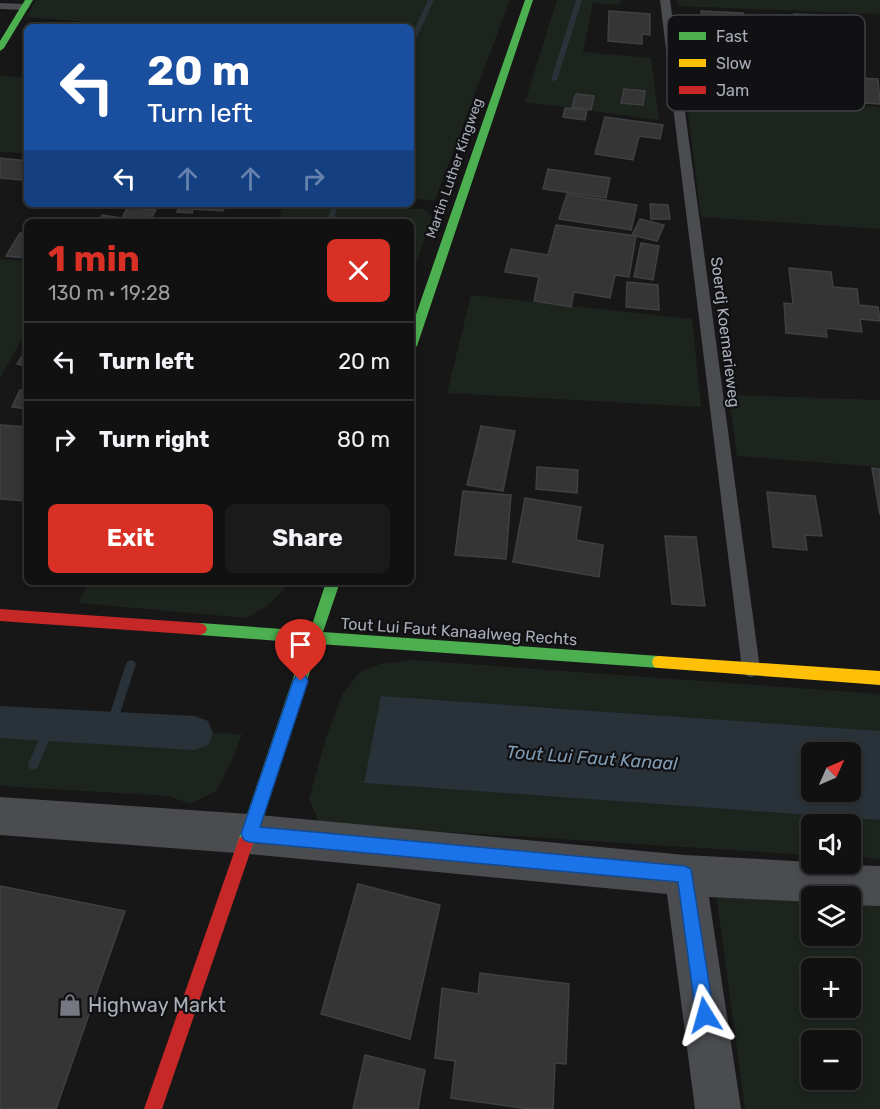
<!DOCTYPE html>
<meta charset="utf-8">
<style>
:root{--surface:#111;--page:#1a1a1a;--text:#f1f3f6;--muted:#9c9d9f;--line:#303131;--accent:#d93025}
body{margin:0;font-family:Rubik,sans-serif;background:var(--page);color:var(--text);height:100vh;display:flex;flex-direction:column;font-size:22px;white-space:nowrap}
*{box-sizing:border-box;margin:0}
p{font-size:20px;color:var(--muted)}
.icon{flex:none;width:33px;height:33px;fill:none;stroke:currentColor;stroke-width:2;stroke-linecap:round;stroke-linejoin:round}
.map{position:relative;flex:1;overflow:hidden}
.sheet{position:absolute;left:24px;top:219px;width:390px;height:366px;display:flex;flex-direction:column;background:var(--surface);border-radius:9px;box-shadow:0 3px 9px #0003,0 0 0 2px var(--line)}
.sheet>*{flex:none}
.guide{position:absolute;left:24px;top:24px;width:390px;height:183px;border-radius:9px;box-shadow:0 3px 9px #0003,0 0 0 2px var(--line);background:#1a4fa0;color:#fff;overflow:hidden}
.needle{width:39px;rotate:45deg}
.tools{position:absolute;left:801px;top:742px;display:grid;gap:12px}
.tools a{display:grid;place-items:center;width:60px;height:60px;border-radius:9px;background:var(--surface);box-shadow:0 3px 9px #0003,0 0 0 2px var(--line);font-size:30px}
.pin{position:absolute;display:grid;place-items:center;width:51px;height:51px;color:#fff;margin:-62px -26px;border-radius:50% 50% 50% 0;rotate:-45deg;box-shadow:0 0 6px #0007}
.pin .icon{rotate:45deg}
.me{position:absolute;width:66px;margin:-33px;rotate:352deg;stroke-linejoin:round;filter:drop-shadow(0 0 4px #0008)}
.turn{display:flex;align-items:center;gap:21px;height:126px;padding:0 24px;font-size:27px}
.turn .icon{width:78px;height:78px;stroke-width:2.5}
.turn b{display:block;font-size:42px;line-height:51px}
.lanes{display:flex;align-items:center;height:57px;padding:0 24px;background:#0003;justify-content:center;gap:30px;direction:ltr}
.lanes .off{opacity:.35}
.round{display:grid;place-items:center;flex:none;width:63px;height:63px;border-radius:9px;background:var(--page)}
.summary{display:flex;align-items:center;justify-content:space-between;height:102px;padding:0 24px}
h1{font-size:36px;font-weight:700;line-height:45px;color:var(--accent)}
.action{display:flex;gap:12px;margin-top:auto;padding:12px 24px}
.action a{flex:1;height:69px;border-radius:9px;background:var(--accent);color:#fff;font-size:24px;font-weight:700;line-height:69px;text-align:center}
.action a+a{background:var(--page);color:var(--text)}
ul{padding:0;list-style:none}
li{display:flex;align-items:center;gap:18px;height:78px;padding:0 24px;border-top:2px solid var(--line)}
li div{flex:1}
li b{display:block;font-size:22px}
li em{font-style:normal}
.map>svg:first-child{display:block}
.green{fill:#1d241e;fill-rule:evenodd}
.water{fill:#2a3239;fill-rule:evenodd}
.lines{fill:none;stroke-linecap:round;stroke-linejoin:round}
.stream{fill:#2a3239;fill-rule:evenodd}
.canal{fill:#2a3239;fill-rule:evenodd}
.building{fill:#353536;stroke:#3f4043;stroke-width:1.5}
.lane{fill:#4b4c50;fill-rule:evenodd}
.street{fill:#4b4c50;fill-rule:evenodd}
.fast{fill:#4caf50;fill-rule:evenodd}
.slow{fill:#ffc107;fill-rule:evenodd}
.jam{fill:#c62828;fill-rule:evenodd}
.route{fill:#1a73e8;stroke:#114b97;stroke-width:1.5}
.labels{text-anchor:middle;stroke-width:4.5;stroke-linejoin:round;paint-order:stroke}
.far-street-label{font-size:14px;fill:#a8adb8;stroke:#111113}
.street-label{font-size:16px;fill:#a8adb8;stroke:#111113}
.water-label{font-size:18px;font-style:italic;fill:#7f9bb3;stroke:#111113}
.near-poi-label{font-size:20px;fill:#a8adb8;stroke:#111113;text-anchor:start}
.key{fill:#111113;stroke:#3e4045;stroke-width:1.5}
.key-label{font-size:16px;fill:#a8adb8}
</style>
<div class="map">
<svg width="880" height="1109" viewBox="0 0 880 1109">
<rect width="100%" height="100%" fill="#171717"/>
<!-- green -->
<g class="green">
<path d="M36 0H510L435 200 411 199V27H113L112 24 26 17Z"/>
<path d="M557 0H621L619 5 593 3 583 52 651 58 659 120 525 102Z"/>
<path d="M677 0H880V14L678 6Z"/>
<path d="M0 76 27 77V153L0 152Z"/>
<path d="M686 96 880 107V229L701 217Z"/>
<path d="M283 207 423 209 432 216 413 272H411V222H278Z"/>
<path d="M0 259 27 261V330L0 378Z"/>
<path d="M471 295 692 319 701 407 447 393Z"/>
<path d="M729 395 880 400V467L737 456Z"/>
<path d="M88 582H290L270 604 247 618 79 603Z"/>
<path d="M413 660 880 694V731L382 696 364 783 880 820V859L851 857 850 825H812L811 855 320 824 309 799 326 738 343 693 360 672 380 664Z"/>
<path d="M0 722 50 727 242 734 231 763 216 791 190 804 169 796 0 786Z"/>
<path d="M716 894 811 900 812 936H850L851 902 880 904V1109H745ZM812 969H850V1008H812ZM812 1041H850V1080H812Z"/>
</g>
<!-- water -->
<path class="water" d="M381 696 880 731V820L364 783ZM812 753H850V792H812Z"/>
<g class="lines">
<!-- stream -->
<g class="stream">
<path d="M428 0H434L414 43 411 45V37Z"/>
<path d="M576 0H582L557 80 552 81 551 80Z"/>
<path d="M332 208H334L337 210 332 222H326Z"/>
<path d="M131 660 134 661 136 664 115 729 114 732 110 734 106 732 105 729 126 664 128 661Z"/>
<path d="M50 722 54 724 55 727 37 768 33 770 29 768 28 765 29 762 46 724Z"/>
</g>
<!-- canal -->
<path class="canal" d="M0 706 195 716 208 721 213 733 208 745 195 750 0 738Z"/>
</g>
<!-- building -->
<g class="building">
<path d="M609 11 650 14V35L642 34V44L608 41Z"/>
<path d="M701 11 743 13 745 25 733 24 736 27 703 26Z"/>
<path d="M794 14 815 15 817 24 796 23Z"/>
<path d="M749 72 878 79 880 104 753 97Z"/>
<path d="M624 89 645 91 643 105 621 103Z"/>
<path d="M576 94 594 96 591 110 572 107Z"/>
<path d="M565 108 587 110 585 120 563 117Z"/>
<path d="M605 117 663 125 660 139 639 136 633 160 595 154Z"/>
<path d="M0 158 27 161V173L23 180 0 178Z"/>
<path d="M548 169 610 178 606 198 543 189Z"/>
<path d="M567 194 637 205 631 230 559 219Z"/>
<path d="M180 204H251L250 208 225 207 223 211 193 209 192 213 177 212Z"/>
<path d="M650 204 668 205 670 219H651Z"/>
<path d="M128 207 156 210 149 221 156 222H99L102 215 122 218Z"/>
<path d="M640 219 664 225 657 241 632 235Z"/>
<path d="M556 225 636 236 629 277 615 275 610 298 574 292 571 307 534 301 539 277 505 272 511 249 548 255Z"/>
<path d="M20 233H27V258L6 256Z"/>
<path d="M641 243 659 246 653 280 634 277Z"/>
<path d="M789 268 831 272 833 287 857 289 859 305 878 307 880 321 860 319 862 332 826 328 827 337 786 333 784 303 793 304Z"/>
<path d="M627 282 658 285 659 310 626 307Z"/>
<path d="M27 348V366L17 364Z"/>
<path d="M20 390 27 391V409L12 407Z"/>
<path d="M0 425 27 427V501L0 499Z"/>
<path d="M481 426 515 431 503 491 467 485Z"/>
<path d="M537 467 578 470 577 493 536 489Z"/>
<path d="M872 468 880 469V515Z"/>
<path d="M463 491 511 495 506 559 455 555Z"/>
<path d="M767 492 815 496 822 536 805 535 807 550 773 547Z"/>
<path d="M525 498 581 507 576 540 603 545 599 577 513 562Z"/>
<path d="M665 536 696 537 705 606 672 604Z"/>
<path d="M358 884 440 905 410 1039 321 1014Z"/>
<path d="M0 886 125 911 56 1109H0Z"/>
<path d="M480 973 569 984 566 1064 555 1063 553 1109H530L451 1098 455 1061 435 1058 442 988 478 994Z"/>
<path d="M365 1055 425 1070 418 1109H353Z"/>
</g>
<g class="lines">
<!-- lane -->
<g class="lane">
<path d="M660 0H670L760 669 757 675 751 677 745 675 742 669Z"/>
<path d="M0 3 25 4 30 7 25 10 0 9Z"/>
</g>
<!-- street -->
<path class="street" d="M0 797 249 814 685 855 812 862V864L880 866V906L850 905V897H812V902L709 897 741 1109H695L667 894 249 854 0 835Z"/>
<!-- fast -->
<g class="fast">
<path d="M25 0H33L4 48 0 51V41Z"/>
<path d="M525 0H533L417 346 411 350V329Z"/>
<path d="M326 582H340L323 632 659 656 664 657 666 662 664 667 659 668 319 644 253 844 251 850 245 852 239 850 237 844 305 643 200 635 195 633 193 629 195 625 200 623 310 631Z"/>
</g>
<!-- slow -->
<path class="slow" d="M659 656 880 671V685L659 668 654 667 652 662 654 657Z"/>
<!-- jam -->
<g class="jam">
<path d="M0 609 200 623 205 625 207 629 205 633 200 635 0 621Z"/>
<path d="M245 836 251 838 253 844 162 1109H144L237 844 239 838Z"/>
</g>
</g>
<!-- route -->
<path class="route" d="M301 674 306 676 308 681 260 827 685 866 691 869 714 1015 711 1022 705 1024 698 1022 696 1015 678 882 249 842 244 840 241 834 293 681 296 676Z"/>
<!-- icons -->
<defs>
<g id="shop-bare" transform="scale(1.8)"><path d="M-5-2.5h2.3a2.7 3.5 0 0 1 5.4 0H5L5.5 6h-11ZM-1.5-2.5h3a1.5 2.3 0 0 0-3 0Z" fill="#757880" stroke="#111113" stroke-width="2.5" paint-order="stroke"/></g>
</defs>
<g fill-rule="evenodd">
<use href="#shop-bare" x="70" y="1005"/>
</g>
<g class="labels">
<!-- far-street labels -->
<g class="far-street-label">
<text transform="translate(454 168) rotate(-71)" y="5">Martin Luther Kingweg</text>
</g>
<!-- street labels -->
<g class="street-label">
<text transform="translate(726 332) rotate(83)" y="6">Soerdj Koemarieweg</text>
<text transform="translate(459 631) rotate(4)" y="6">Tout Lui Faut Kanaalweg Rechts</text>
</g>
<!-- water labels -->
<g class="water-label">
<text transform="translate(592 758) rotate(4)" y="6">Tout Lui Faut Kanaal</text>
</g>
<!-- near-poi labels -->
<g class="near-poi-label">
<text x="88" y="1012">Highway Markt</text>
</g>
</g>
<!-- legend -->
<rect x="667" y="15" width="198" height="96" rx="9" class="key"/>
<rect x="679" y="32" width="27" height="8" fill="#4caf50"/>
<rect x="679" y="59" width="27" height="8" fill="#ffc107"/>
<rect x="679" y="86" width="27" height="8" fill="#c62828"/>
<g class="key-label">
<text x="716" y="42">Fast</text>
<text x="716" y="69">Slow</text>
<text x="716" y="96">Jam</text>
</g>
</svg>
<div class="tools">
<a><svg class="needle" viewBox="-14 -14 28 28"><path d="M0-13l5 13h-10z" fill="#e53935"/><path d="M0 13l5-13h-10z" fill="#9c9d9f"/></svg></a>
<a><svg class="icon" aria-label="sound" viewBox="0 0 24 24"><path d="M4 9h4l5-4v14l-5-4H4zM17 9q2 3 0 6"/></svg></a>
<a><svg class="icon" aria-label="layers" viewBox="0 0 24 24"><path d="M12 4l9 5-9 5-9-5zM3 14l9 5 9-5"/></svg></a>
<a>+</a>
<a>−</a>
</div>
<div class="pin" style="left:301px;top:681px;background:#d93025"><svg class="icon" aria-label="arrive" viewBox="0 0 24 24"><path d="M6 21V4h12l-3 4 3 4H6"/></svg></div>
<svg class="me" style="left:705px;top:1015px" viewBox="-20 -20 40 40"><path d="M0-17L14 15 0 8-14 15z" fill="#1a73e8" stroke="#fff" stroke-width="4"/></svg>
<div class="guide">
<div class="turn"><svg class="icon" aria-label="left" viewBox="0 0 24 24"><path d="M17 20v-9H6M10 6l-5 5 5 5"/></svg><div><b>20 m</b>Turn left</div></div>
<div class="lanes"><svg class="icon" aria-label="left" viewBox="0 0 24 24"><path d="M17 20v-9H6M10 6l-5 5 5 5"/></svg><svg class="icon off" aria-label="ahead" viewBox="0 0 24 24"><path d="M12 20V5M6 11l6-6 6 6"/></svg><svg class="icon off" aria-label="ahead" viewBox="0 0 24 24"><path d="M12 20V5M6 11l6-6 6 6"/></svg><svg class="icon off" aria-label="right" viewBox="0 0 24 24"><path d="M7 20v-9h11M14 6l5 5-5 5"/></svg></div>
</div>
<section class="sheet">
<div class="summary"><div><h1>1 min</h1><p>130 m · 19:28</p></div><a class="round" style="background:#d93025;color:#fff"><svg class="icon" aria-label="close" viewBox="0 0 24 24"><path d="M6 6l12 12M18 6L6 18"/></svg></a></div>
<ul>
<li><svg class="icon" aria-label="left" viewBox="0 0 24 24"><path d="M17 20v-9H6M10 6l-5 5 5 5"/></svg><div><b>Turn left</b></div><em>20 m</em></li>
<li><svg class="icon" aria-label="right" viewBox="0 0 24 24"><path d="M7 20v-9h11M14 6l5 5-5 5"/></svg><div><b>Turn right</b></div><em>80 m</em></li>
</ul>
<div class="action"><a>Exit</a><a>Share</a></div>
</section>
</div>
